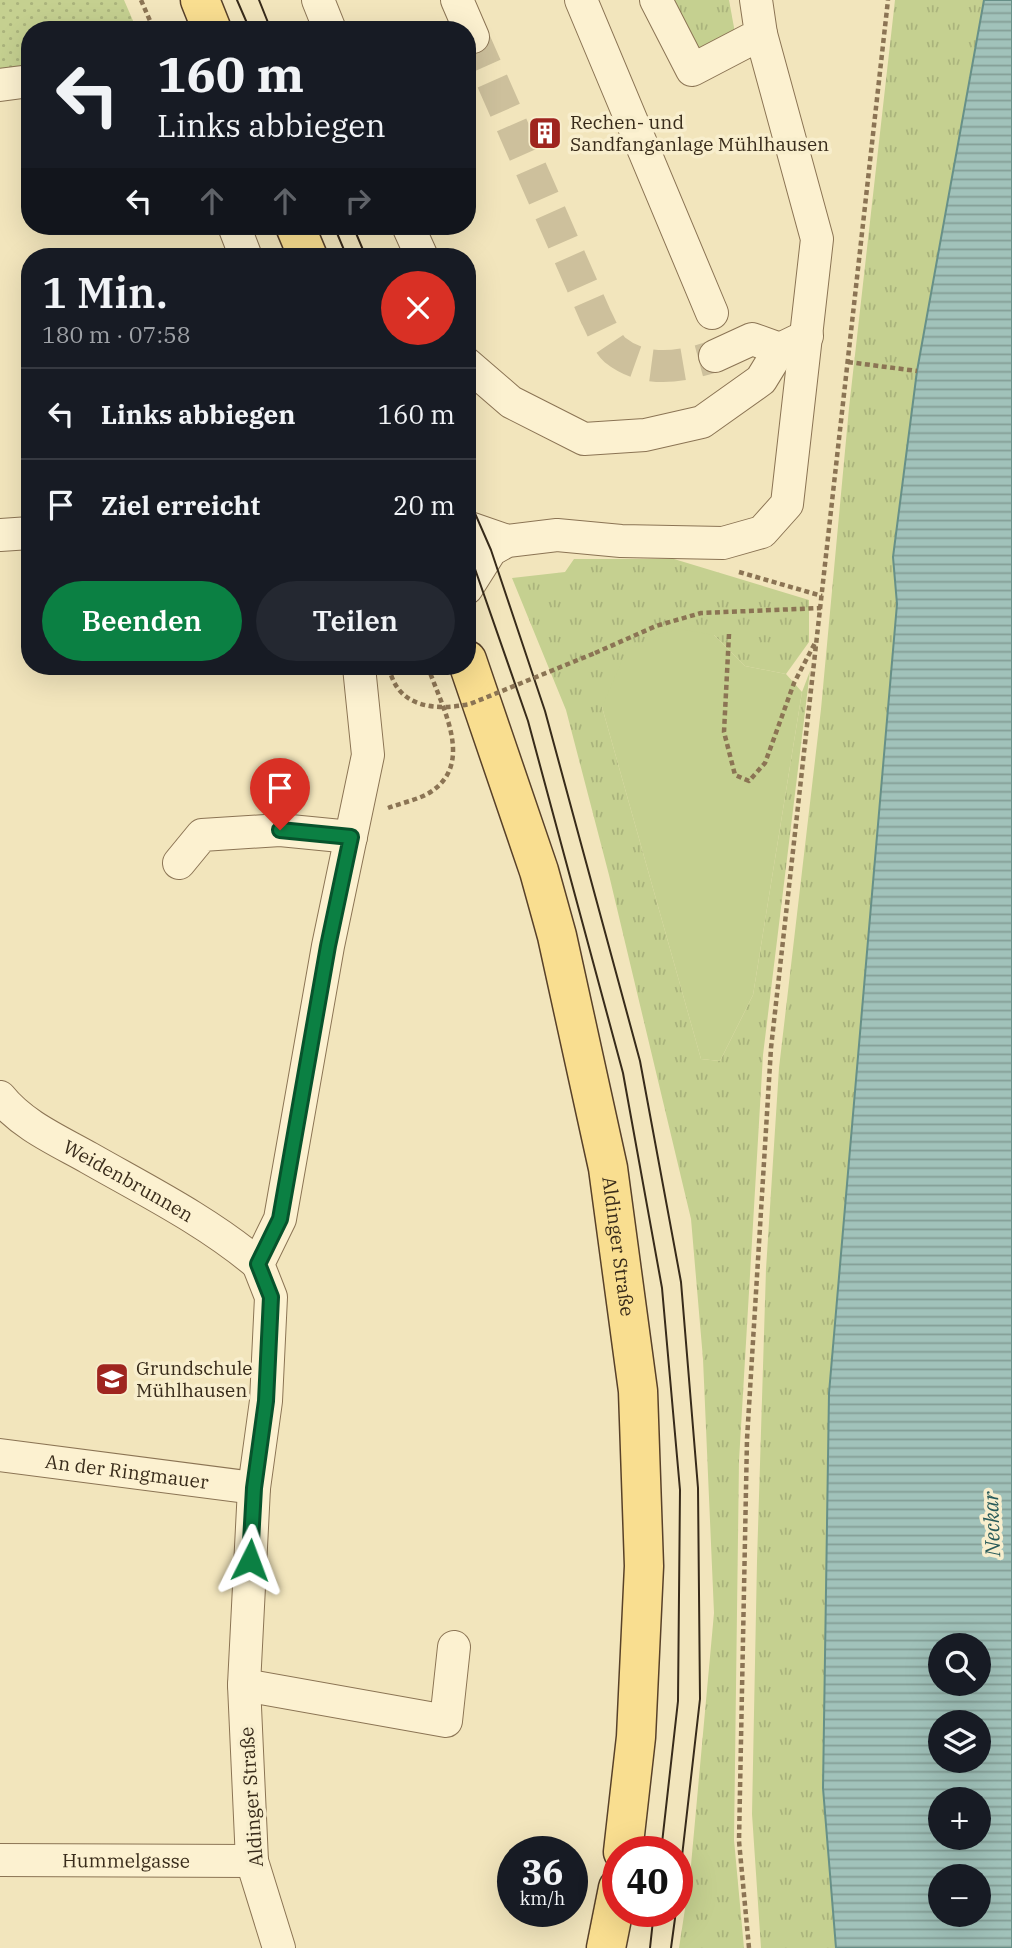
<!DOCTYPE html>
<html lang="de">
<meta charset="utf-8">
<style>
:root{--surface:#171b24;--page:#242831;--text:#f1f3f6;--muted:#9ea1a6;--line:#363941;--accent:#0b8043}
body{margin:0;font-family:"IBM Plex Serif",serif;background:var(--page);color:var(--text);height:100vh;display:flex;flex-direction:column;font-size:26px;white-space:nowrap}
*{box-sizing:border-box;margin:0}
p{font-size:23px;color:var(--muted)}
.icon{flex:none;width:38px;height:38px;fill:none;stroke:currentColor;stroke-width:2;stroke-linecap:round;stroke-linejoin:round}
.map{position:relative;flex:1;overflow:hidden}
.side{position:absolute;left:21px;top:248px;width:455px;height:427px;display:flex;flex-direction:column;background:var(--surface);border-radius:28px;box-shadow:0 7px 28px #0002}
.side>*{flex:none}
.hud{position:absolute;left:21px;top:21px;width:455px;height:214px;border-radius:28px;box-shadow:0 7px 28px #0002;background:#171b24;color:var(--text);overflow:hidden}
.tools{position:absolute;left:928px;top:1633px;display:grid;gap:14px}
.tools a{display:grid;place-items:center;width:63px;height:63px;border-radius:50%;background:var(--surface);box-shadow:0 7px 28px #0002;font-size:35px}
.speed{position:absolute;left:497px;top:1836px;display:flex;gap:14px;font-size:35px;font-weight:700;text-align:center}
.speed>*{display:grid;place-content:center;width:91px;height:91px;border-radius:50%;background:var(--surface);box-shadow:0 7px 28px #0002;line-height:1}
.speed small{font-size:18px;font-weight:400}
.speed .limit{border:10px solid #d22;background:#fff;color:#111}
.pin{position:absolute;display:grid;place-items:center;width:60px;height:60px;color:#fff;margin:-72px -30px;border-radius:50% 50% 50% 0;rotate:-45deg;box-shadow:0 0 7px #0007}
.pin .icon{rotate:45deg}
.me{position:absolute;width:77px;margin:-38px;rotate:3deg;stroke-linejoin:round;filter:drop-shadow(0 0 5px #0008)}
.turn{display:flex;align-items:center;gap:24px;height:147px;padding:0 21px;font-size:32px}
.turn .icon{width:91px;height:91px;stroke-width:2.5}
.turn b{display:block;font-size:49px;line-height:60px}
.lanes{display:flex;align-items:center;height:66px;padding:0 21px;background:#0003;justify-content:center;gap:35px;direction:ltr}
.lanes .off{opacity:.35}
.round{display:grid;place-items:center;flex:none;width:74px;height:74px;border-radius:37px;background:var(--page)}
.summary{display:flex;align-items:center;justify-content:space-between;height:119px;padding:0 21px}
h1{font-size:42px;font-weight:600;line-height:52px}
.primary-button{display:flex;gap:14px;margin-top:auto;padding:14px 21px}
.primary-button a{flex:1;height:80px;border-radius:42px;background:var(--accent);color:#fff;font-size:28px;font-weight:600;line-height:80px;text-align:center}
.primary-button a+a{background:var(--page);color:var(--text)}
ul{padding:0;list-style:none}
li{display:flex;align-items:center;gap:21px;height:91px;padding:0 21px;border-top:2px solid var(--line)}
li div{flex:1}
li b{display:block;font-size:26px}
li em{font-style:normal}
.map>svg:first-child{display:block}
.grass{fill:url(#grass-tufts)}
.park{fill:#c5d090}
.garden{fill:url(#garden-dots)}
.water{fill:url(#water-rules);stroke:#679088;stroke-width:2;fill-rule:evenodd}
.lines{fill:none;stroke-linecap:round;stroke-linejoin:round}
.minor-tunnel{stroke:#cdc09c;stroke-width:32;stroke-dasharray:32 16;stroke-linecap:butt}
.minor-casing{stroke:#8b7454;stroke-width:34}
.major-casing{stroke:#584129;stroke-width:41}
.path{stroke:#8b7454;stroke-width:4.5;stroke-dasharray:5 3.5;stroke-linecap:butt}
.minor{stroke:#fcf1d0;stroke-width:32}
.major{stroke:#f9de90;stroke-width:38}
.tram{stroke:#382b1a;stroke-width:2}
.path-bridge{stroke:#8b7454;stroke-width:4.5;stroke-dasharray:5 3.5;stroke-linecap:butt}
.route-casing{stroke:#07532c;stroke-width:18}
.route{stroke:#0b8043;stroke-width:12}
.labels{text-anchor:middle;stroke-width:7;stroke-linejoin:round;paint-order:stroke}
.poi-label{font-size:19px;fill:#382b1a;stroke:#f8eecd;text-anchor:start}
.street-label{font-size:19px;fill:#382b1a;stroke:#f8eecd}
.water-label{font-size:21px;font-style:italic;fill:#285a59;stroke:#f8eecd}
</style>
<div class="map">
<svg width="1012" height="1948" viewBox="0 0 1012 1948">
<defs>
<pattern id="grass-tufts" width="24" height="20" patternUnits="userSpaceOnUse" patternTransform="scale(1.75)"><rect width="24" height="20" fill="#c5d090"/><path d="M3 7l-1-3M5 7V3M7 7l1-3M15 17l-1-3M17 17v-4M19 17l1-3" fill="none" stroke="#aab37c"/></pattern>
<pattern id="garden-dots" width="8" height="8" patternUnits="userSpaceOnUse" patternTransform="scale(1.75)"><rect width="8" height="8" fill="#c5d090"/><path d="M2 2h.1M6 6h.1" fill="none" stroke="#aab37c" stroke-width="1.8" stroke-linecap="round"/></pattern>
<pattern id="water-rules" width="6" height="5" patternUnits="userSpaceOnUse" patternTransform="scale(1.75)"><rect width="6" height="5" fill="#a1c2ba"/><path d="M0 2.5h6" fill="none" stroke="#849e96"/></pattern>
</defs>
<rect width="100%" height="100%" fill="#f2e5bc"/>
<!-- grass -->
<g class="grass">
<path d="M662 0H729L737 44 704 51 682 49Z"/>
<path d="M895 0H984L917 371 893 557 897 604 829 1393 823 1788 836 1948H761L752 1814 757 1561 766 1269 779 1068 821 709 849 408Z"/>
<path d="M574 559H674L809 600V642L786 674 745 666 714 635 602 707 701 1059 720 1061 753 995 802 692 810 671 763 1055 739 1461 734 1840 744 1948H679L690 1876 714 1613 703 1359 691 1219 609 875 566 710 512 578 565 572Z"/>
</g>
<!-- park -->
<path class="park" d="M680 629 714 635 745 666 786 674 802 692 753 995 720 1061 701 1059 602 707 626 651 659 634Z"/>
<!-- garden -->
<path class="garden" d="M0 0H124L137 30H30V73L0 76Z"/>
<!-- water -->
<path class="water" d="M984 0H1012V1948H836L823 1788 829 1393 897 604 893 557 917 371ZM940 1645H978V1684H940ZM940 1722H978V1760H940ZM940 1799H978V1838H940ZM978 1876V1914H940V1876Z"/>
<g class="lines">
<!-- minor-tunnel -->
<path class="minor-tunnel" d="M473 37 596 317C601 326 607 343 615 350 645 374 682 367 715 356"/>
<!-- minor casing -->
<g class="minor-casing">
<g id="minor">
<path d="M318 0 330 30"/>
<path d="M457 0 473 37"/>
<path d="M581 0 712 313"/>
<path d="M656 0 692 70 761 34 756 0"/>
<path d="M0 85 30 81"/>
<path d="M234 226 246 257"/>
<path d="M408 226 422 257"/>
<path d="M715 356 752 339 780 349"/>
<path d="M467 364 511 402 584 439 645 435 702 422 761 380 780 349 807 336"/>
<path d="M467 527 507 541"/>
<path d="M0 535 30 533"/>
<path d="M467 588 491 550 507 541 557 535 621 541 723 543 762 532 787 504 817 239 761 34"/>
<path d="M179 863 202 835 280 830 351 837"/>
<path id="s1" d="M0 1097C22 1125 59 1141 89 1158 147 1191 207 1221 258 1264"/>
<path id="s2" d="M0 1455 254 1488"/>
<path d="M244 1685 446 1721 454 1647"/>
<path id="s3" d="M0 1860 252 1861"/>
<path d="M279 1948 252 1861 244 1685 254 1488 266 1401 271 1297 258 1264 280 1219 328 946 368 755 359 667"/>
</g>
</g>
<!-- major casing -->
<g class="major-casing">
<g id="major">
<path d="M200 0 212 30"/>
<path d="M295 226 308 257"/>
<path id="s4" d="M467 660 539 871 557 936 608 1168 638 1391 644 1566 636 1737 623 1852"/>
<path d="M606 1948 618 1888"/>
</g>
</g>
<!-- path -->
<g class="path">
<path d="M141 0 154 30"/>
<path d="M848 362 917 371"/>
<path d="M739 572 822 596"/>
<path d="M729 634 724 732 735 775 749 781 765 763 794 683 815 643"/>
<path d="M595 653 656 626 701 613 821 608"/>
<path d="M388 808C401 803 417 800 429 793 476 764 442 708 428 667"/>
<path d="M749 1948 739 1841 747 1439 771 1048 888 0"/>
</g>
<!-- minor -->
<use href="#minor" class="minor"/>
<!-- major -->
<use href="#major" class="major"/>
<!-- tram -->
<g class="tram">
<path d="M237 0 250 30"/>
<path d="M259 0 271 30"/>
<path d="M334 226 347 257"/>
<path d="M353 226 366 257"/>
<path d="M467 495 491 550 545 711 640 1061 681 1282 698 1488 700 1699 677 1900"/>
<path d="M467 546 528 721 623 1073 662 1288 680 1490 678 1701 661 1852"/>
<path d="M650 1948 654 1911"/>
<path d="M671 1948 676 1911"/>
</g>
<!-- path-bridge -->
<path class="path-bridge" d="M389 667C397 708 435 711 470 704L595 653"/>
</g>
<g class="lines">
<!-- route casing -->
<g class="route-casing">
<path id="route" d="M250 1560 254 1488 266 1401 271 1297 258 1264 280 1219 328 946 351 837 280 830"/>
</g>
<!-- route -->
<use href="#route" class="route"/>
</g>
<!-- icons -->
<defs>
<g id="building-square" transform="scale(1.75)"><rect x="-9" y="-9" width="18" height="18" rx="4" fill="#9f251f" stroke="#f8eecd"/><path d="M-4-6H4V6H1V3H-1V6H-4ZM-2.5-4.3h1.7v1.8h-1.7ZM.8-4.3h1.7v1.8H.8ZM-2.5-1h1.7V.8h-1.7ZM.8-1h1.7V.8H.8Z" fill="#fff"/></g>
<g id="school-square" transform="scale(1.75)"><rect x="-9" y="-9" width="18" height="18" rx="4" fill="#9f251f" stroke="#f8eecd"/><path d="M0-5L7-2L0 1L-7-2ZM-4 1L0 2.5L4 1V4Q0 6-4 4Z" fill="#fff"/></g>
</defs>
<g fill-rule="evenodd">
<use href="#building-square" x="545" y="133"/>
<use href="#school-square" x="112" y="1379"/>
</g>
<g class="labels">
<!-- poi labels -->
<g class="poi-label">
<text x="570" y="129">Rechen- und<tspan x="570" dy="22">Sandfanganlage Mühlhausen</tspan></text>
<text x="136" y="1375">Grundschule<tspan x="136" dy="22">Mühlhausen</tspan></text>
</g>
<!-- street labels -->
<g class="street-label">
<text dy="7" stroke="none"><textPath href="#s1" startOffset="154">Weidenbrunnen</textPath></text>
<text dy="7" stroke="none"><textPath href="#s4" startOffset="607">Aldinger Straße</textPath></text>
<text dy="7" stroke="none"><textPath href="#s2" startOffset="128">An der Ringmauer</textPath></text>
<text transform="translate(251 1797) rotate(-94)" y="7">Aldinger Straße</text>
<text dy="7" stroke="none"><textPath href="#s3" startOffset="126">Hummelgasse</textPath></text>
</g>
<!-- water labels -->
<g class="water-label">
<text transform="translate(992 1524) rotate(-92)" y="7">Neckar</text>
</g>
</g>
</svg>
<div class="tools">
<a><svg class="icon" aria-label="search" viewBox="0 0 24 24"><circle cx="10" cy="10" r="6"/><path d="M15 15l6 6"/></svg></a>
<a><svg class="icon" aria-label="layers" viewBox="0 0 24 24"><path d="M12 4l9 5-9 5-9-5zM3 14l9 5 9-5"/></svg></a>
<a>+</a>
<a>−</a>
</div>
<div class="speed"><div>36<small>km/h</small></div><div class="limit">40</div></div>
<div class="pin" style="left:280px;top:830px;background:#d93025"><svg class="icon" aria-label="arrive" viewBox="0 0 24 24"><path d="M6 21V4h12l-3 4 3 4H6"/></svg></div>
<svg class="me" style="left:250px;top:1560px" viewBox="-20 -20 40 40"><path d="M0-17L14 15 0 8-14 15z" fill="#0b8043" stroke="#fff" stroke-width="4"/></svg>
<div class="hud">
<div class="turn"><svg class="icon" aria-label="left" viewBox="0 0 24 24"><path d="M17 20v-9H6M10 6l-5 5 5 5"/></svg><div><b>160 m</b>Links abbiegen</div></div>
<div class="lanes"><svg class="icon" aria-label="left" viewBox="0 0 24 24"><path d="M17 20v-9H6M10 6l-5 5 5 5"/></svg><svg class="icon off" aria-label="ahead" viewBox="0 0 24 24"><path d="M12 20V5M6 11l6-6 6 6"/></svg><svg class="icon off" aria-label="ahead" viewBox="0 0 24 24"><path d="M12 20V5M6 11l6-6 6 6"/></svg><svg class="icon off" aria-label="right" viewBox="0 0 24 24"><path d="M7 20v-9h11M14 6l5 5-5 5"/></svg></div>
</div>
<section class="side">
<div class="summary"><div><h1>1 Min.</h1><p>180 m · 07:58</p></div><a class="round" style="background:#d93025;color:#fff"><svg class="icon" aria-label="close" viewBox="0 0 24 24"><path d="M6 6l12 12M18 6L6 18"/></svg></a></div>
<ul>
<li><svg class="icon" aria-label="left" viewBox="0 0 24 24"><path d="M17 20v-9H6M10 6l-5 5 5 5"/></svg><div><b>Links abbiegen</b></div><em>160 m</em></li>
<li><svg class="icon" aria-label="arrive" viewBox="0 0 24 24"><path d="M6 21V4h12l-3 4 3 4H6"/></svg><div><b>Ziel erreicht</b></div><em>20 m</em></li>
</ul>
<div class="primary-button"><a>Beenden</a><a>Teilen</a></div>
</section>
</div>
